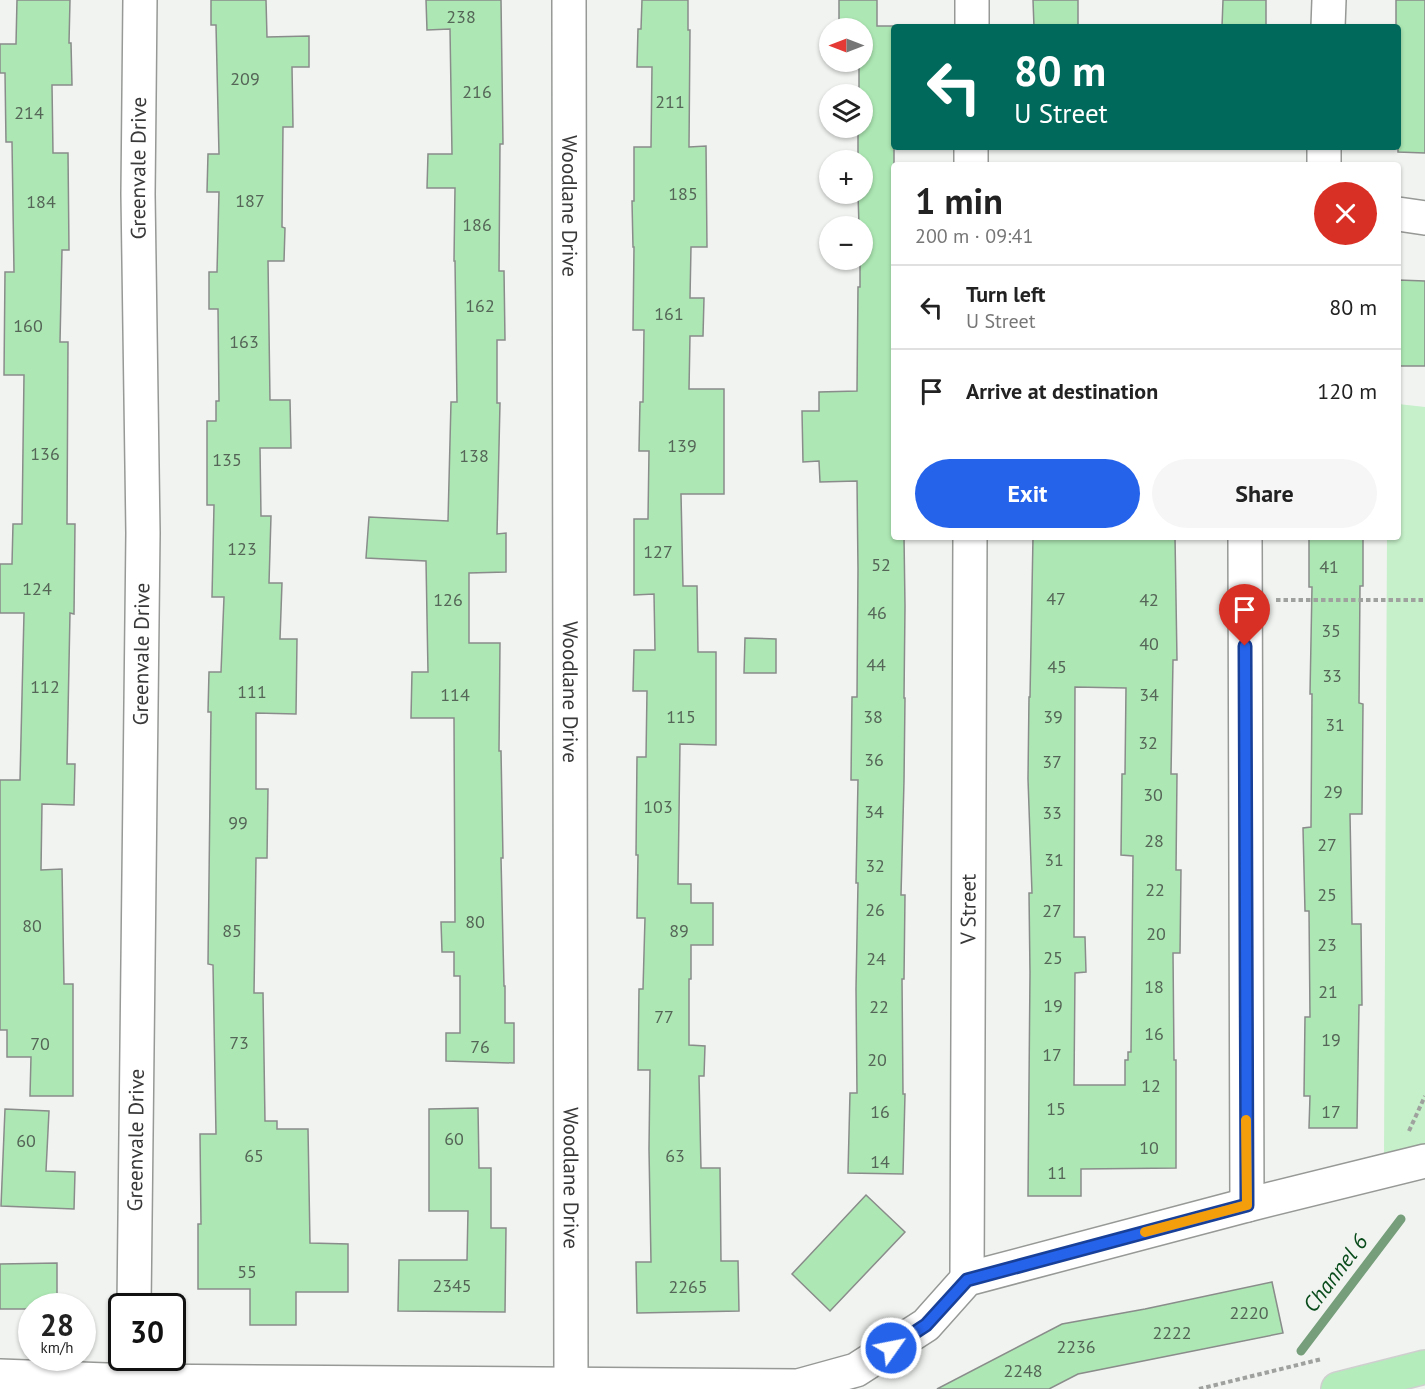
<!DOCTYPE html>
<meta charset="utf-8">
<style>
:root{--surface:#fff;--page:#f6f6f6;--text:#222;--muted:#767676;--line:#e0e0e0;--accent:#2563eb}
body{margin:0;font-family:"PT Sans",sans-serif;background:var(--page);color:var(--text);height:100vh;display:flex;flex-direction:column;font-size:22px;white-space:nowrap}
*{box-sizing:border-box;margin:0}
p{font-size:20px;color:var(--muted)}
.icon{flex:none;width:33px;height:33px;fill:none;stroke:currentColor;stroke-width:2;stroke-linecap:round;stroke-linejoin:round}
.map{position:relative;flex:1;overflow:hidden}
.side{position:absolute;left:891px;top:162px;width:510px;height:378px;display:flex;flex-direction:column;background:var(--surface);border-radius:6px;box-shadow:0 2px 4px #0004}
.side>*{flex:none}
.guide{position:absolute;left:891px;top:24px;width:510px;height:126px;border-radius:6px;box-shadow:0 2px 4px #0004;background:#00695c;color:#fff;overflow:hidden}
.needle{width:39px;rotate:270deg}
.buttons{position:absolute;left:819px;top:18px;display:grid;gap:12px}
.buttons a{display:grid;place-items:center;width:54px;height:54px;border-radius:50%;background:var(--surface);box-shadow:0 2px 4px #0004;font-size:30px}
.speed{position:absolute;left:18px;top:1293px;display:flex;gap:12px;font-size:30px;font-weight:700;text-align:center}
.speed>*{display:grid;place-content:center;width:78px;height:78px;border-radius:50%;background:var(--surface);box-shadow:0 2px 4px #0004;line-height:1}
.speed small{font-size:15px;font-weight:400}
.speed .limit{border:3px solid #111;border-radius:9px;background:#fff;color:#111}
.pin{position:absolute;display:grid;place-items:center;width:51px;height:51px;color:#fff;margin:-62px -26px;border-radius:50% 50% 50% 0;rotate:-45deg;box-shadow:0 0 6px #0007}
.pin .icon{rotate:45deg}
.me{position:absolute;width:66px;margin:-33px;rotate:57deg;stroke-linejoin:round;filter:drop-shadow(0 0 4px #0008)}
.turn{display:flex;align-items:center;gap:21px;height:126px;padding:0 24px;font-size:27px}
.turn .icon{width:78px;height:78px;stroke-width:2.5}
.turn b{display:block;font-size:42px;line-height:51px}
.round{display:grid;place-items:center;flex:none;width:63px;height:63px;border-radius:32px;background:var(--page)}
.summary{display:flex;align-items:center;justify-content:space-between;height:102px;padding:0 24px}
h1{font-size:36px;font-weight:600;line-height:45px}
.cta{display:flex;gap:12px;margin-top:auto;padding:12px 24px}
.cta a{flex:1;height:69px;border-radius:36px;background:var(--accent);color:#fff;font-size:24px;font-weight:600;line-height:69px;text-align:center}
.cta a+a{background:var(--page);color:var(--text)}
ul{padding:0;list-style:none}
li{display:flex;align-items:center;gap:18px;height:84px;padding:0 24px;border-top:2px solid var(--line)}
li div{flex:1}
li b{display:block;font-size:22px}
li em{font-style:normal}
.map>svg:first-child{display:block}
.green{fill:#c5f0c9}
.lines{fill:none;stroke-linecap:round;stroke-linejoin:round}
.stream{stroke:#769e7a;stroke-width:9}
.building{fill:#ade8b4;stroke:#898c8a;stroke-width:1.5;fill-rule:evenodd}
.minor-casing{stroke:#969996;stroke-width:36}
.major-casing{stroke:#cfcfcf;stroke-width:36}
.path{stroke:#9ea19e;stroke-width:4;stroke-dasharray:4.5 3;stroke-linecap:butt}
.minor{stroke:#fff;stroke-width:33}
.major{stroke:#b4ecbc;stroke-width:33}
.route-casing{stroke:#184099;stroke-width:15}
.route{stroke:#2563eb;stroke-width:10}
.slow{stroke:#f59e0b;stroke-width:10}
.labels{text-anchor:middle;stroke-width:4.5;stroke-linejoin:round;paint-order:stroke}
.number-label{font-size:18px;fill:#556557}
.street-label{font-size:21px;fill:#383938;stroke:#f0f3f0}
.water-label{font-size:22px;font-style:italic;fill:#094b1b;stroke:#f0f3f0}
</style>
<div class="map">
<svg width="1425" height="1389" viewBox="0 0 1425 1389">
<rect width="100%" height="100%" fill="#f0f3f0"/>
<!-- green -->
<path class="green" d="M1398 404 1425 407V1147L1384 1159 1387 537H1398Z"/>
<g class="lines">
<!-- stream -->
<path class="stream" d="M1301 1351 1401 1219"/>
</g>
<!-- building -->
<g class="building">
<path d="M17 0H70L69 43H71L72 85H52L53 153H68L69 250H62L60 342H68L67 524H75L74 614 70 613 67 764H75L74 805 42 804 41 870 62 869 64 984H73V1096H30L31 1057H7V1030H0V780H20L24 613H0V564H12L13 524H22L24 375H4L5 272H14L12 142H6L5 73H0V44H16Z"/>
<path d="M211 0H266L267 37 309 36V67H292L293 127H283L282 227 285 228 284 261H268L270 400H290L291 448H260L261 516H271L269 583H282L280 639H297L296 714 256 713V789H268L267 858H256L254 993H263L265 1121H277V1129H308L310 1243 348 1244V1292H296V1325H250V1289H198V1224H201L200 1134H216L213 965 208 964 211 712H208L209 672H221L224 597H212L214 505H207V421H216V401H219L218 309H209V272H217L219 192H207L208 154H219L216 25H211Z"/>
<path d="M426 0H501L503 144H500L499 271H504L505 340H497V403H500L497 534 506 533V572L469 573V643H500L499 751H501L503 858H501L504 986H505V1023H514V1063L446 1061V1033H460V976H454V952H442L441 922H455L454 718H411L412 672H428L426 561 366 558 369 517 448 521 451 402H457L455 261H454L455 188H427L428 154H452L450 29 427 30Z"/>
<path d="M642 0H688V30H690L689 147 706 146 707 247H691L690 298H704L703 336H690L689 389H724V494H681L683 586H697L698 652H716V745L680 744 678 884H691V903H713V945H691V979H689V1045L705 1046 704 1076H699L701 1168H720L721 1261H738L739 1311 637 1313 636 1262H651L649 1149 650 1070H638L639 989H643L645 918H637L638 855H636L637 757H646L647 691H633L634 650H655L654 594 634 595V519H648L649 451H639L640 402H643L644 330H633L634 247H633L632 201H634V147H651L652 67H637L638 29H641Z"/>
<path d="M839 0H877V26H894V537H904L905 606 904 698H905L904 781 901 895H905L904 979H902L903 1094H905L903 1174 848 1173 850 1093H857L856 989 858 883H856L858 780H851L852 697H857L858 569 857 481 820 482 819 461 803 462 802 411H819V392L857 391 858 287H860V260H862V226H859L858 194H862V160H858V128H862V94H859V68H838V62H862V28H839Z"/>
<path d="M1033 0H1078V27H1034Z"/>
<path d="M1223 0H1266V27H1222Z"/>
<path d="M1396 0H1425V153L1398 152V27H1396Z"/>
<path d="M1398 280 1425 281V366H1398Z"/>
<path d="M1033 537H1175L1177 660H1173L1171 774H1177L1176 870H1181L1180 953H1173L1174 1060H1176V1168L1081 1169V1196H1028L1030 973 1029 893H1032L1028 779 1029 697H1030ZM1075 687 1126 688 1125 774H1122L1121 855 1133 856 1131 1052H1128V1060H1125V1085H1074L1075 973 1086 972 1085 937H1074Z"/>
<path d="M1309 537H1363V586H1360L1359 703 1363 704 1362 814H1350L1352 924H1361L1362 1005H1359L1357 1128H1309L1310 1096H1304L1305 1017H1310L1309 911H1305L1303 828 1311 827 1312 694H1310L1312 587H1309Z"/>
<path d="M745 638 776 639V673H744Z"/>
<path d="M478 1108 479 1168H491V1228H506L505 1312 398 1311 399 1260H467L468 1211H429V1109Z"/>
<path d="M5 1109 49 1111 46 1171 75 1172 74 1209 1 1206Z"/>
<path d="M866 1195 905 1232 830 1311 792 1274Z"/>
<path d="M57 1263V1306H32V1309H0V1264Z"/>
<path d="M1272 1282 1283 1333 1078 1374 1049 1389H937L1062 1324 1145 1309Z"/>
</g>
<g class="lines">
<!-- minor casing -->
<g class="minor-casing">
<g id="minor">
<path id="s1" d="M569 0 571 1383"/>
<path d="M972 27V0"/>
<path d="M1328 27 1329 0"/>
<path d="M971 165V147"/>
<path d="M1324 165V147"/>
<path d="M1398 214 1425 218"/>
<path d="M1245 537 1247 1205"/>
<path id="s2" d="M967 1279 970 537"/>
<path id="s3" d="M134 1306 143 533 138 194 140 0"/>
<path d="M0 1376 133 1381 798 1386 856 1370 926 1325 967 1279 1247 1205 1425 1161"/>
</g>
</g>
<!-- major casing -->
<g class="major-casing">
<path id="major" d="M1338 1389 1425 1367"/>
</g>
<!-- path -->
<g class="path">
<path d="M1276 600H1425"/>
<path d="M1409 1131 1425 1096"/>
<path d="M1199 1389 1322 1359"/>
</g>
<!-- minor -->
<use href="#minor" class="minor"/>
<!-- major -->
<use href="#major" class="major"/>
</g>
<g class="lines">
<!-- route casing -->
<g class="route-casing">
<path id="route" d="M891 1348 926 1325 967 1280 1247 1205 1245 646"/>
</g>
<!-- route -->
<use href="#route" class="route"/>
<!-- slow -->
<path class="slow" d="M1145 1232 1247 1205 1246 1120"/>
</g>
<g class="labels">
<!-- number labels -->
<g class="number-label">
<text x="461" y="23">238</text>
<text x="245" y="85">209</text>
<text x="477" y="98">216</text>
<text x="670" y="108">211</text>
<text x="29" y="119">214</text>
<text x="683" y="200">185</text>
<text x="250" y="207">187</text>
<text x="41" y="208">184</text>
<text x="477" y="231">186</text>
<text x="480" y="312">162</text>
<text x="669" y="320">161</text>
<text x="28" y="332">160</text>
<text x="244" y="348">163</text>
<text x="682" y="452">139</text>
<text x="45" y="460">136</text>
<text x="474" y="462">138</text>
<text x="227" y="466">135</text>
<text x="242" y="555">123</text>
<text x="658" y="558">127</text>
<text x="881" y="571">52</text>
<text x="1329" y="573">41</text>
<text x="37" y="595">124</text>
<text x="1056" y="605">47</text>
<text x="448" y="606">126</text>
<text x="1149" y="606">42</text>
<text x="877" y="619">46</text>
<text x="1331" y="637">35</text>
<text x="1149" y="650">40</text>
<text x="876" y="671">44</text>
<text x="1057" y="673">45</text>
<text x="1332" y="682">33</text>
<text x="45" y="693">112</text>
<text x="252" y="698">111</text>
<text x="455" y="701">114</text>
<text x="1149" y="701">34</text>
<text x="681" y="723">115</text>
<text x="873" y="723">38</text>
<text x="1053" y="723">39</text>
<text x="1335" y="731">31</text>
<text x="1148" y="749">32</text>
<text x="874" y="766">36</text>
<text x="1052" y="768">37</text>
<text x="1333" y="798">29</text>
<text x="1153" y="801">30</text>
<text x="658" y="813">103</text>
<text x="874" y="818">34</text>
<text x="1052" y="819">33</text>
<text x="238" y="829">99</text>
<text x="1154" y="847">28</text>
<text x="1327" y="851">27</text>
<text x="1054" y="866">31</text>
<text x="875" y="872">32</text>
<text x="1155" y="896">22</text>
<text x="1327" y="901">25</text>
<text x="875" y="916">26</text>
<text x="1052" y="917">27</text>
<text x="475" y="928">80</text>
<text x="32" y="932">80</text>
<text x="232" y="937">85</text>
<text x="679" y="937">89</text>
<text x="1156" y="940">20</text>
<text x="1327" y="951">23</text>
<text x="1053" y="964">25</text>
<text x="876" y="965">24</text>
<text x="1154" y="993">18</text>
<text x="1328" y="998">21</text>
<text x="1053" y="1012">19</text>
<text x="879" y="1013">22</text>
<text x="664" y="1023">77</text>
<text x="1154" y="1040">16</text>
<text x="1331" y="1046">19</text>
<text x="239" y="1049">73</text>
<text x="40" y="1050">70</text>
<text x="480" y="1053">76</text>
<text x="1052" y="1061">17</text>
<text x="877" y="1066">20</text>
<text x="1151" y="1092">12</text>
<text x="1056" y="1115">15</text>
<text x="880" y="1118">16</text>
<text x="1331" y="1118">17</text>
<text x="454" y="1145">60</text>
<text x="26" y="1147">60</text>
<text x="1149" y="1154">10</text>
<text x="254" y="1162">65</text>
<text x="675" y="1162">63</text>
<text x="880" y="1168">14</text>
<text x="1057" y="1179">11</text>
<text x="247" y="1278">55</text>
<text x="452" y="1292">2345</text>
<text x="688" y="1293">2265</text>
<text x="1249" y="1319">2220</text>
<text x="1172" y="1339">2222</text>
<text x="1076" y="1353">2236</text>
<text x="1023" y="1377">2248</text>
</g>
<!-- street labels -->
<g class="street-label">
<text dy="7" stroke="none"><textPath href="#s3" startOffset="1138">Greenvale Drive</textPath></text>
<text dy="7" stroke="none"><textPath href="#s1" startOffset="206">Woodlane Drive</textPath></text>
<text dy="7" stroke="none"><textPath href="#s3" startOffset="652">Greenvale Drive</textPath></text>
<text dy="7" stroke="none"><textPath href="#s1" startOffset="692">Woodlane Drive</textPath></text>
<text dy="7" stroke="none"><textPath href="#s2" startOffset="370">V Street</textPath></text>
<text dy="7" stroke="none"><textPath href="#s3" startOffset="166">Greenvale Drive</textPath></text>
<text dy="7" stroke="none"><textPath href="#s1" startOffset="1178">Woodlane Drive</textPath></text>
</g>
<!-- water labels -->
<g class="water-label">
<text transform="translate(1335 1273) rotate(-53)" y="8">Channel 6</text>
</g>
</g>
</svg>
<div class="buttons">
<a><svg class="needle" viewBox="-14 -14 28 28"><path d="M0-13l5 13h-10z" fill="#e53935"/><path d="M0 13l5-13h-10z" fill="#767676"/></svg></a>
<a><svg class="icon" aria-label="layers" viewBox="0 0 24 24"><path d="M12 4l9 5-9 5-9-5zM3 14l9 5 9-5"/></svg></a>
<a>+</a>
<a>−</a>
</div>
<div class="speed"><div>28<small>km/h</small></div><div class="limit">30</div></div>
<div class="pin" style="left:1245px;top:646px;background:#d93025"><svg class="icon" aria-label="arrive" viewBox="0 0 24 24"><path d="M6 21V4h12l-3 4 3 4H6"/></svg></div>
<svg class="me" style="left:891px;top:1348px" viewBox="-20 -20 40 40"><circle r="17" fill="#2563eb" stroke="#fff" stroke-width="3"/><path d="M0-11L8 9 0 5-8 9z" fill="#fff"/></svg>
<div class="guide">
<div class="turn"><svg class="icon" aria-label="left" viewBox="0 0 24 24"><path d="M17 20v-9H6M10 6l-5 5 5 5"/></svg><div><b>80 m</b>U Street</div></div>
</div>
<section class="side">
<div class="summary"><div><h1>1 min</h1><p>200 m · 09:41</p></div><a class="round" style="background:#d93025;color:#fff"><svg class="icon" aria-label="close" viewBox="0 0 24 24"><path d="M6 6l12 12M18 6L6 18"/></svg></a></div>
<ul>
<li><svg class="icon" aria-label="left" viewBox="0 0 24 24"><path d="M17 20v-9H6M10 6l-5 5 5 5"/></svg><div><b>Turn left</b><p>U Street</p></div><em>80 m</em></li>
<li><svg class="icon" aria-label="arrive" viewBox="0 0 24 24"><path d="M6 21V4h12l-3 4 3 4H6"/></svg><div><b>Arrive at destination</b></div><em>120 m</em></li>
</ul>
<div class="cta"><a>Exit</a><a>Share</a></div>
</section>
</div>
